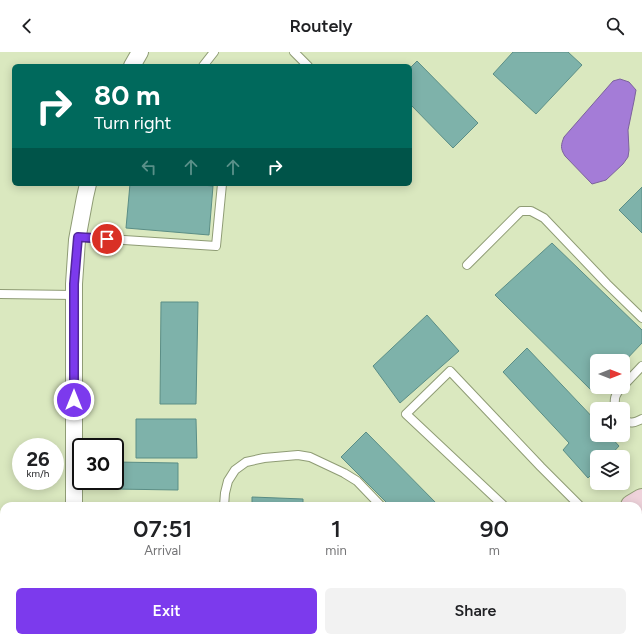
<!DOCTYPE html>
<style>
:root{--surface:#fff;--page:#f2f2f2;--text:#202124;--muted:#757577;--accent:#7c3aed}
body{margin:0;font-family:Figtree,sans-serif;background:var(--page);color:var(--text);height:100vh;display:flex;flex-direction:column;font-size:15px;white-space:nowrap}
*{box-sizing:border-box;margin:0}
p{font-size:13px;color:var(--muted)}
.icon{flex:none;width:22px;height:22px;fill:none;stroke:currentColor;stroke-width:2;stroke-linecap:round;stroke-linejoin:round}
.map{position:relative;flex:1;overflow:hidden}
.side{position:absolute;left:0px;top:450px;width:642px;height:140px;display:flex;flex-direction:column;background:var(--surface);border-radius:12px 12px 0 0;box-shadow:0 2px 10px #0003}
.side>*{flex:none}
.banner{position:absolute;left:12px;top:12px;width:400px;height:122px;border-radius:6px;box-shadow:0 2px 10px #0003;background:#00695c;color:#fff;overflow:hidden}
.needle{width:26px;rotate:90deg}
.buttons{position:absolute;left:590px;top:302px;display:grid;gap:8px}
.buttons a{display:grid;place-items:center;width:40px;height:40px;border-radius:6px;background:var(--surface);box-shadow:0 2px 10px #0003;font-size:20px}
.speed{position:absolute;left:12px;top:386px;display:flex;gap:8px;font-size:20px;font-weight:700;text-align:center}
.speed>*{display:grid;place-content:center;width:52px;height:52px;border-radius:50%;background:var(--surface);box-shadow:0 2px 10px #0003;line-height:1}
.speed small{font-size:10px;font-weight:400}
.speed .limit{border:2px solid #111;border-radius:6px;background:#fff;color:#111}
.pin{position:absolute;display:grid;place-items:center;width:34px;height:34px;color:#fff;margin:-17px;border:2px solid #fff;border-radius:50%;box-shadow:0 1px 4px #0007}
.me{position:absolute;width:44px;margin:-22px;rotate:0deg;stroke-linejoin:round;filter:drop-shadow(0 0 3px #0008)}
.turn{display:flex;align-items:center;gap:14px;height:84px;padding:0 16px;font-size:18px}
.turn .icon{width:52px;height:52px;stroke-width:2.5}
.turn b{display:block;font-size:28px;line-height:34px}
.lanes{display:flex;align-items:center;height:38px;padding:0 16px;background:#0003;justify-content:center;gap:20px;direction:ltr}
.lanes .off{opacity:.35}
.eta{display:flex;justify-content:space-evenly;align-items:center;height:68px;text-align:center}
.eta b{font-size:24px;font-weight:600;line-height:28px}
.button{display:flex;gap:8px;margin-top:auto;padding:8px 16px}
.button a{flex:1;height:46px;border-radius:6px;background:var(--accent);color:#fff;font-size:16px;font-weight:600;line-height:46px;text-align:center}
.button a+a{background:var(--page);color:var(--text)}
header{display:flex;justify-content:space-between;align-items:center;height:52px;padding:0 16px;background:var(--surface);font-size:18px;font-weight:600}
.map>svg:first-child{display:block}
.water{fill:#a47cd7;stroke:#7c629c}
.building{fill:#7eb2aa;stroke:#5b8e86}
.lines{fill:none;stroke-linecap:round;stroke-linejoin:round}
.lane-casing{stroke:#8f9c75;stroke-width:10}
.street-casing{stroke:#8f9c75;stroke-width:18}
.secondary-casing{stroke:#8f9c75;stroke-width:24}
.lane{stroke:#fff;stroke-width:8}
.street{stroke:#fff;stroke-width:16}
.secondary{stroke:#efd3db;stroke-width:22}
.route-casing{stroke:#51269a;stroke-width:10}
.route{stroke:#7c3aed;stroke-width:7}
</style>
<header><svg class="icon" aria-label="back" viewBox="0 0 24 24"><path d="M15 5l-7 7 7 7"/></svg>Routely<svg class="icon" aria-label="search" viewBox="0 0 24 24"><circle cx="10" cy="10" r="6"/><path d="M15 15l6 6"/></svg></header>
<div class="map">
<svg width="642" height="590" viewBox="0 0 642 590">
<rect width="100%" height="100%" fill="#dae8bf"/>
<!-- water -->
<path class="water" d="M620 27 629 30 636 38 634 49 628 78 629 98 628 105 623 112 606 128 592 132 565 104C560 96 561 93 564 85L613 29Z"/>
<!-- building -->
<g class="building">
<path d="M513 0H568L582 13 536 62 493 22Z"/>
<path d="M417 9 478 71 453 96 410 52V16Z"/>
<path d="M130 132H191L213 134 209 183 126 176Z"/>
<path d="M642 135V181L619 158Z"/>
<path d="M552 191 642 278V291L623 311V309H597V335H600L594 341 495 243Z"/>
<path d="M161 250H198L196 352H160Z"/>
<path d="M427 263 459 299 400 351 373 314Z"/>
<path d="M527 296 597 370V383H609L619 394 609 405H597V417L588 426 563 398 569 391 503 320Z"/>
<path d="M136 367H196L197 406H136Z"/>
<path d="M366 380 439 454H390L341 405Z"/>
<path d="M115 410 178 411V438L113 437V429H115Z"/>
<path d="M252 445 303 447V454H252Z"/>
<path d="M638 564 642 570V590H597L603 586H638Z"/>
<path d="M361 586 402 587V590H361Z"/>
<path d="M519 586H531L535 590H515Z"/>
</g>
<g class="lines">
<!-- lane casing -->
<g class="lane-casing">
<g id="lane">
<path d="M294 0 308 14"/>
<path d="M203 14 214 0"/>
<path d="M78 185 216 194 222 132"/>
<path d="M467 213 521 159H531L544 166 607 232 642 266"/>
<path d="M0 242 74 243"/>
<path d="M623 334 642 314"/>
<path d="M616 357C613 348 615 342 622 335"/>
<path d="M623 368C630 372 634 371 642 367"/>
<path d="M224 454 225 441 228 429 235 418 246 410 264 406 298 403 310 405 344 421 357 429 381 454"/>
<path d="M504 454 406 362 450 319 541 415 580 454"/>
<path d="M638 480 642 482"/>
<path d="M340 587V586"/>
</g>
</g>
<!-- street casing -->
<g class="street-casing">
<g id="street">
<path d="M132 14 140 0"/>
<path d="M74 454V232L77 188 85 145 88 132"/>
<path d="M248 590V586"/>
</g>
</g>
<!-- secondary casing -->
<g class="secondary-casing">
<g id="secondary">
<path d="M632 454 642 448"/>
<path d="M0 532H4"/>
</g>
</g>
<!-- lane -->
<use href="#lane" class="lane"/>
<!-- street -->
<use href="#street" class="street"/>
<!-- secondary -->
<use href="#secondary" class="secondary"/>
</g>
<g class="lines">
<!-- route casing -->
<g class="route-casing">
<path id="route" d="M74 348V232L78 185 107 187"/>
</g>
<!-- route -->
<use href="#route" class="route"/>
</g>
</svg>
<div class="buttons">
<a><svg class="needle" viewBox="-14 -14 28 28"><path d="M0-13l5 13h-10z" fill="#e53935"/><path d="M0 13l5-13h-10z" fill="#757577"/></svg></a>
<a><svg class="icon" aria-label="sound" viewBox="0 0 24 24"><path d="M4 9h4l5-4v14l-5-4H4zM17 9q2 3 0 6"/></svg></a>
<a><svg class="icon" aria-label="layers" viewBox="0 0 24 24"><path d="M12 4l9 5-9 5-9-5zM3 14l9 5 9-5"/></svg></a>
</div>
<div class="speed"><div>26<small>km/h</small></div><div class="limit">30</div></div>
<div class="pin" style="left:107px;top:187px;background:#d93025"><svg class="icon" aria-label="arrive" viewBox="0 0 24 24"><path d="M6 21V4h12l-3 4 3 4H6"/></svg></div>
<svg class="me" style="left:74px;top:348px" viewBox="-20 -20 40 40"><circle r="17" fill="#7c3aed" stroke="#fff" stroke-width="3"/><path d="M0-11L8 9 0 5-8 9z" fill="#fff"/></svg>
<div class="banner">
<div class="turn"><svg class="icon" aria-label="right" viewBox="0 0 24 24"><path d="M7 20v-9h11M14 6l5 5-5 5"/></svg><div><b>80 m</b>Turn right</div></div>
<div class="lanes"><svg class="icon off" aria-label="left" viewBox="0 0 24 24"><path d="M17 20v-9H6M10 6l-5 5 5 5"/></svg><svg class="icon off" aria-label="ahead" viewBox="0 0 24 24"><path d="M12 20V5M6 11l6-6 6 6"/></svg><svg class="icon off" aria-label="ahead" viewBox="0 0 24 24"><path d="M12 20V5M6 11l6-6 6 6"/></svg><svg class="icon" aria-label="right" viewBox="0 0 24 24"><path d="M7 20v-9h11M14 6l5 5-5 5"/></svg></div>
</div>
<section class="side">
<div class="eta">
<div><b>07:51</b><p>Arrival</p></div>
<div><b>1</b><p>min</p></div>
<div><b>90</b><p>m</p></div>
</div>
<div class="button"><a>Exit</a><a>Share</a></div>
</section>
</div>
